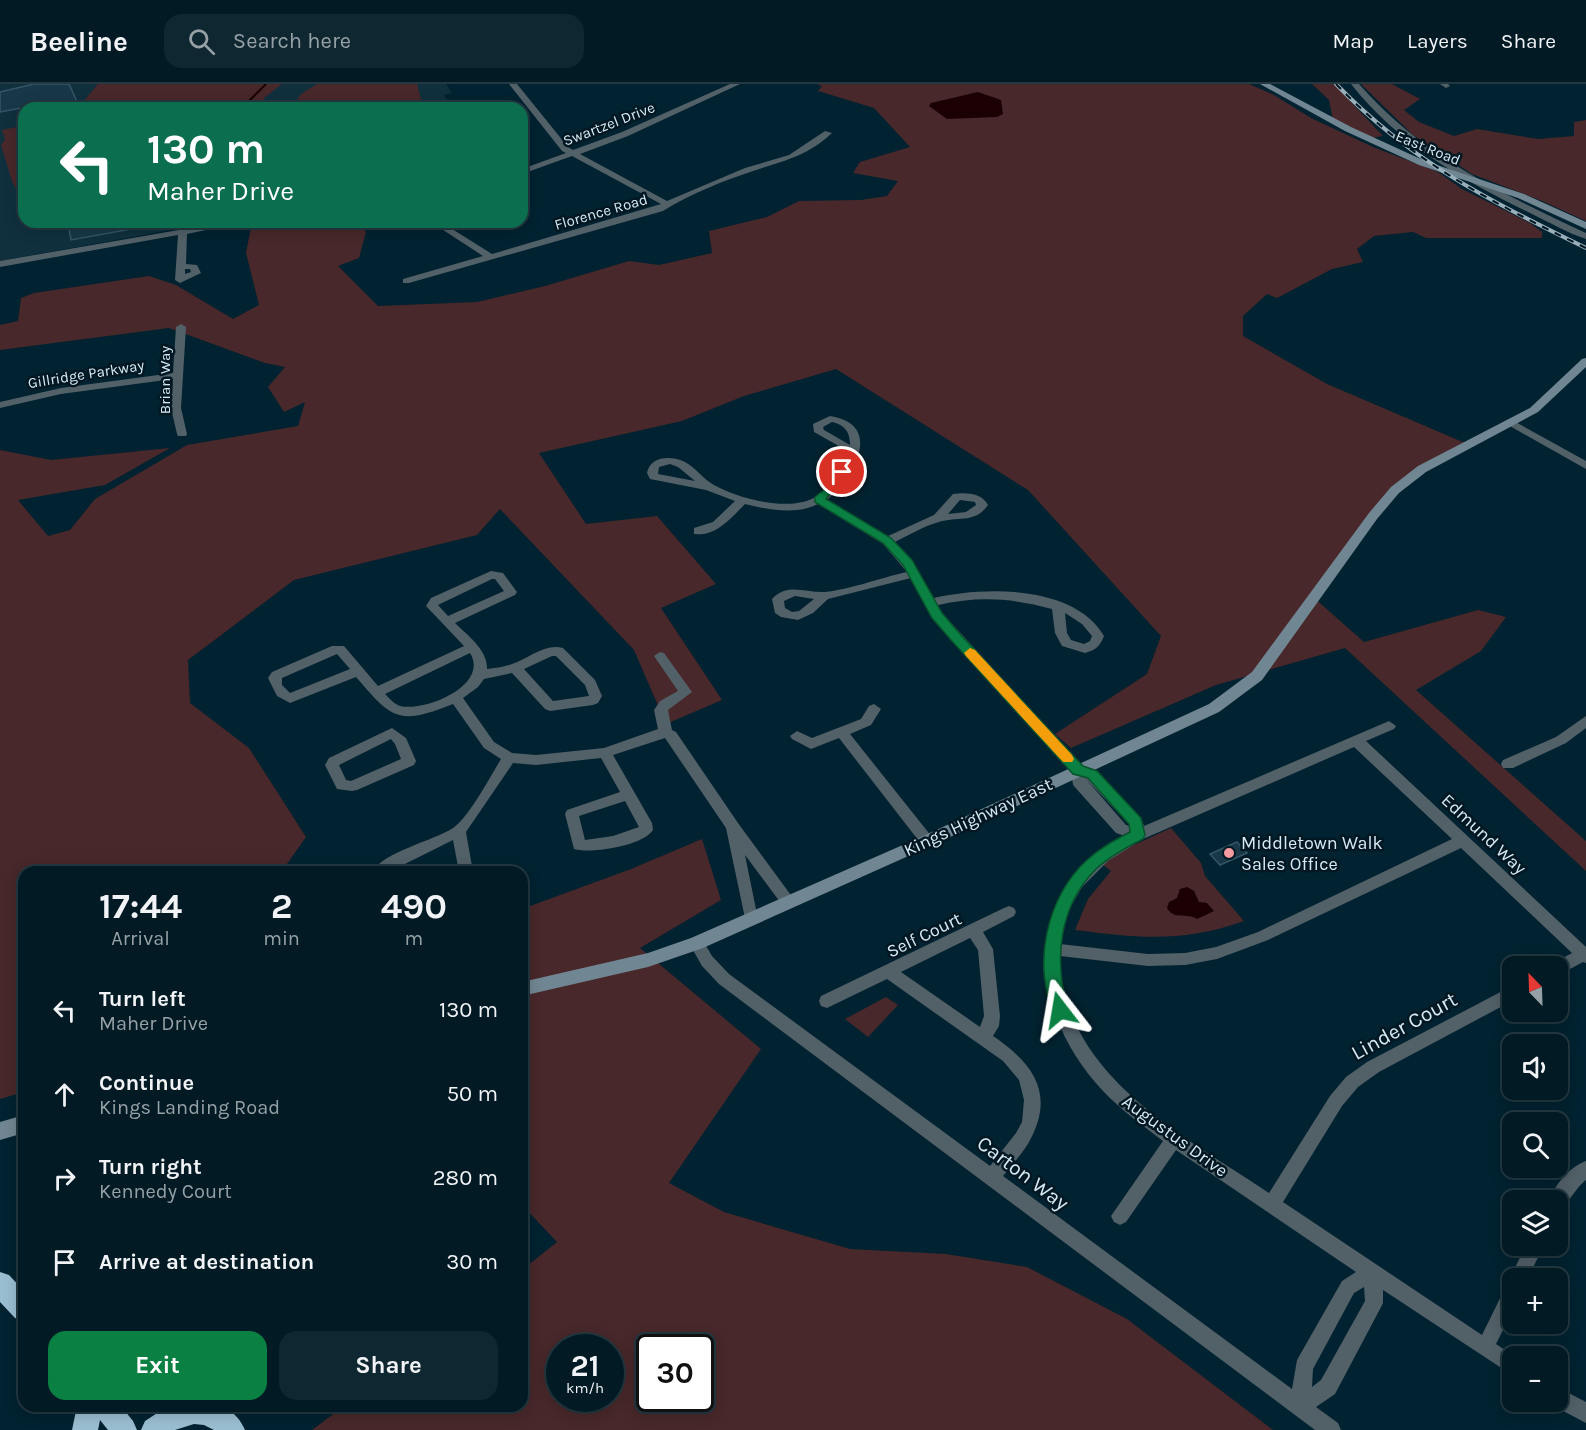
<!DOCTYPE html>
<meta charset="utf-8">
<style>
:root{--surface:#011a24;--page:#0f2731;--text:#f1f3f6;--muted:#96a1a6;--line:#233841;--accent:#0b8043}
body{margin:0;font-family:Karla,sans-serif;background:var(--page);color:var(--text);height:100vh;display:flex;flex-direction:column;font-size:22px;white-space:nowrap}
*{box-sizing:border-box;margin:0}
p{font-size:20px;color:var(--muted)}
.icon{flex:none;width:33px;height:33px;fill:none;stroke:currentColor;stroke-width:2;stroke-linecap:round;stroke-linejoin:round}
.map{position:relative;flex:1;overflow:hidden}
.side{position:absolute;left:18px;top:782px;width:510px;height:546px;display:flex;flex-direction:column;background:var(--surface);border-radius:18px;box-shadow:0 3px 15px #0003,0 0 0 2px var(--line)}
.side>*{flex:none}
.banner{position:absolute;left:18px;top:18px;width:510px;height:126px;border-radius:18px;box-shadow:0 3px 15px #0003,0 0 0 2px var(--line);background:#0b6e4f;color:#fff;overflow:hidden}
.needle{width:39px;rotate:337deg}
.controls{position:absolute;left:1502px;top:872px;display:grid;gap:12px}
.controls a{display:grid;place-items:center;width:66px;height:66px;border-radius:12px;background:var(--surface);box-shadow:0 3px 15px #0003,0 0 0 2px var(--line);font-size:30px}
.speed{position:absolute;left:546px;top:1250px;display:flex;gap:12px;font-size:30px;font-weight:700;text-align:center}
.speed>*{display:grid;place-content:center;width:78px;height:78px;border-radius:50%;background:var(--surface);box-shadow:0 3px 15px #0003,0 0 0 2px var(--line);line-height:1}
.speed small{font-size:15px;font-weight:400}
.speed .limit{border:3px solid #111;border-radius:9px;background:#fff;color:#111}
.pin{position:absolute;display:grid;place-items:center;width:51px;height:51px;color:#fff;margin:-26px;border:3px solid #fff;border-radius:50%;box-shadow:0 2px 6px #0007}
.me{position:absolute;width:66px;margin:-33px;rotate:346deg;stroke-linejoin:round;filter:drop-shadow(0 0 4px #0008)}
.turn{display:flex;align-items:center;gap:21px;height:126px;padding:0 30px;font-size:27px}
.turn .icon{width:78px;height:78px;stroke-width:2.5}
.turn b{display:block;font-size:42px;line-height:51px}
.eta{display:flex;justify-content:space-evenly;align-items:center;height:102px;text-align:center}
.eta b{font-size:36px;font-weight:700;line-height:42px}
.primary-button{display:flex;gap:12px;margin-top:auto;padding:12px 30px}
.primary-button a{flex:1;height:69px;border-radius:18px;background:var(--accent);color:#fff;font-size:24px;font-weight:700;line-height:69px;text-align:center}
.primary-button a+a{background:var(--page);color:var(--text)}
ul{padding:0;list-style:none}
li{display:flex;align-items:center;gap:18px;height:84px;padding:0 30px}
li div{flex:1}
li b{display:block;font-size:22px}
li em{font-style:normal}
header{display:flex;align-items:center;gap:36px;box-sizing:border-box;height:84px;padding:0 30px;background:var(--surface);border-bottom:2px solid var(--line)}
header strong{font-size:28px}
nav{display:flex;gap:33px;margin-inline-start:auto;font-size:21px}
.search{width:420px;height:54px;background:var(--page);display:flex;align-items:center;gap:15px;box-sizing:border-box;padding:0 21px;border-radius:18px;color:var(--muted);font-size:22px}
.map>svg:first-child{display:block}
.built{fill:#10303e}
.green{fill:#48282a;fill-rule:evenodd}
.water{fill:#1a0002}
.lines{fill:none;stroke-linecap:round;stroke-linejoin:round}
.stream{stroke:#1a0002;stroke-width:2}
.building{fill:#183848;stroke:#355566;stroke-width:1.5}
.street{fill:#526068;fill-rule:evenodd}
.secondary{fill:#708692;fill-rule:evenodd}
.highway{fill:#9abed1;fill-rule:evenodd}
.rail-casing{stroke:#99afba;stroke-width:4}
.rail{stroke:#011823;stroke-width:2;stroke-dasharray:7;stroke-linecap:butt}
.route{fill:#0b8043;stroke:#07532c;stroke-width:1.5}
.slow{fill:#f59e0b}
.poi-dot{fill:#f49b9f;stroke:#011823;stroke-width:2}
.labels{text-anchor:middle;stroke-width:5;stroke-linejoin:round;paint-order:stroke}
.far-street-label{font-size:15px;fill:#d7e9f3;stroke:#011823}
.street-label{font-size:18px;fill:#d7e9f3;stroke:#011823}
.poi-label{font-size:18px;fill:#d7e9f3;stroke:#011823;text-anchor:start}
.near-street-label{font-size:21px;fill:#d7e9f3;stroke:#011823}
</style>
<header>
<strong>Beeline</strong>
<div class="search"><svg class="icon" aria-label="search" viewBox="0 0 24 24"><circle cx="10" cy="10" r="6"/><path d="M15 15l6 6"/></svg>Search here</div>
<nav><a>Map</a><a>Layers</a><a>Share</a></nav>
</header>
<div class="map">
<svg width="1586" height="1346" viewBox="0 0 1586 1346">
<rect width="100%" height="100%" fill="#012230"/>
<!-- built -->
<path class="built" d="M0 0H446L452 9 444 11 452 24H24V138H177L176 145 0 177Z"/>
<!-- green -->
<g class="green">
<path d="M98 0H282L264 14V24H230L229 19 204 24H78Z"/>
<path d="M317 0H417L422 19 417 24H292L301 10Z"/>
<path d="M817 0H1249L1274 11 1311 34 1373 63 1438 88 1462 105 1530 139 1542 148V154H1426L1413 148 1374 152 1357 165 1363 178 1332 185 1277 214 1267 210 1243 232V252L1327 300 1465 359 1405 401 1312 512 1364 558 1478 526 1506 533 1481 567 1416 606 1586 757V787L1345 564 1216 601 1071 664 1055 650 1147 590 1161 552 1028 406 836 285 744 312 682 337 539 369 586 440 657 432 716 500 661 524 722 616 666 640 634 566 500 425 477 451 294 496 188 576 190 619 249 664 306 753 282 787 24 788V1008L0 1015V366L51 376 170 364 105 401 18 416 48 452 70 446 95 415 187 361 298 342 305 318 284 328 268 303 285 283 265 279 169 244 0 266V241L18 237 21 214 34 209 149 192 176 201 233 235 259 221 246 169 252 138H358L366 148 359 174 338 182 378 222 477 218 545 202 629 177 659 181 712 169 709 147 767 133 799 117 861 116 887 112 898 97 853 89 860 78 910 63 874 24 818 7 822 2Z"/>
<path d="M1312 0H1334L1383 52 1371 54 1333 36 1329 16Z"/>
<path d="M1361 0H1392L1420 15 1404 26 1419 38 1454 52 1477 45 1538 55 1574 52V38L1586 36V137L1542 117 1472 90 1413 51Z"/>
<path d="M21 36H24L23 119 12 97 1 61 5 55 2 46 22 42Z"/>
<path d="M1171 744 1201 779 1205 792 1244 837C1182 859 1138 854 1075 846L1088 815 1111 787 1103 781 1121 767Z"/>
<path d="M702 755 721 816 640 864 761 965 669 1099 724 1128 850 1165 946 1170 1027 1183 1127 1235 1273 1346H312L344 1322H522V1186L557 1158 522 1121V825L631 785ZM560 1263H610V1314H560ZM650 1263H700V1314H650Z"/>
<path d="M886 913 898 921 868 953 845 935Z"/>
</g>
<!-- water -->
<g class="water">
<path d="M978 8 1001 16 1003 30 997 33 947 35 929 22 931 19Z"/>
<path d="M1187 803 1194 807 1199 818 1207 819 1214 827 1197 835C1186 828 1175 837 1167 824L1169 818 1177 814 1180 805Z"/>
</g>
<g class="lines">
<!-- stream -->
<g class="stream">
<path d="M247 19 266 0"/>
<path d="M241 24 244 23"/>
</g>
</g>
<!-- building -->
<g class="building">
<path d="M34 0H69L78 20 43 24 42 20 0 28V8Z"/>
<path d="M74 138H142L143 143 71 156 68 139Z"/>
<path d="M1237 758 1247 769 1220 781 1210 770Z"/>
</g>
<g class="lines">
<!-- street -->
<g class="street">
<path d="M509 0H517L568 63 573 66 622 48 730 0H740L628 52 580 70 667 117 745 84 789 71 825 47 832 49C808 72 783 77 753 87 723 97 690 110 663 127L409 199H403V195L483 172 431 138H441L492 170 661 120 572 72 522 90V85L566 69 562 67Z"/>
<path d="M1351 0H1359C1422 72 1501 109 1586 149V155C1567 149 1549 138 1532 130 1464 97 1398 60 1351 0Z"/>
<path d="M1440 0H1448L1450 2 1446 4Z"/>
<path d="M225 138H244L187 150 186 180 197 181 201 189 180 199 175 196 178 151 0 183V177ZM185 185H190L191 188 185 190Z"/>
<path d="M181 240 186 243 181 324 187 350 186 352H178L177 350 171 324 173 295 61 310 0 324V318L61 304 173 289 176 243Z"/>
<path d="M830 332C885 341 853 393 827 416L888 452 934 431 953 410C966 408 982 409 988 421 975 440 958 432 939 438 924 442 909 451 895 458L912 476 934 514C984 502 1075 501 1104 552 1100 562 1096 566 1085 569L1062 562 1055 549 1052 525C1012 514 978 512 938 521L942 529 1083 682 1097 687 1141 734 1144 742 1389 637 1396 642 1394 645 1366 657 1586 863V879L1583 878 1557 892V882H1551L1552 880 1572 869 1461 764 1268 856 1217 875 1185 881 1148 882 1060 872C1062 991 1183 1051 1269 1109L1330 1012 1346 993 1367 978 1512 902V917L1379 988 1358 1003 1342 1022 1283 1118 1482 1251 1506 1202 1512 1199 1510 1194 1526 1161H1544L1528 1194H1512V1228L1496 1260 1514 1272H1512V1291L1383 1206V1219L1380 1225 1335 1310 1316 1323 1338 1339 1341 1346H1315L719 900 702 882 689 859 692 855 697 853 702 855 712 872 729 890 990 1082 1016 1049 1022 1038 1024 1016 1019 996 1003 977 887 895 827 924 821 922 819 917 821 912 1004 824 1009 822 1014 824 1016 828 1014 832 983 848 993 865 1000 932 999 942 993 952C1033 979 1056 1010 1029 1058 1022 1070 1012 1081 1003 1092L1292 1305 1297 1276 1342 1197 1356 1188 1176 1066 1126 1138 1120 1141 1114 1138 1111 1132 1163 1057C1142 1041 1121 1026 1103 1007 1050 951 1020 862 1072 795 1086 777 1106 764 1125 752L1116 749 1073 701 1071 687 933 534 911 494 828 515 813 529 798 536 781 533 775 529 772 515C787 498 806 509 825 508 848 506 883 493 907 488L883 460 818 420C796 431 769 426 745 420 731 434 716 453 694 450V444L713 438 735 417 706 406 650 395 647 389C650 372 671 371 685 378 696 384 703 395 714 401 739 415 792 429 817 412 831 403 839 385 848 372L837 361 814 348 813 340ZM832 338C845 341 850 348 850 361L824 346 823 343ZM670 380 678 383 695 397 658 390 659 383ZM960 416 975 418 976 421 966 428 948 430ZM795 512 814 515 799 527 792 528 785 524 784 517ZM1065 529 1082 540 1092 552 1090 557 1084 560 1071 556 1067 549ZM1354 663 1452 755 1258 848 1216 863 1185 869 1148 870 1060 860 1067 829 1082 803 1108 777 1143 755ZM1085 694 1129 740 1130 742 1126 741ZM970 854 978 866 984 932 980 943 901 888ZM1364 1203 1365 1217 1321 1296 1312 1303 1313 1285 1354 1209Z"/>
<path d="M1512 336 1586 377V385L1508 341 1507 339Z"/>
<path d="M491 487 503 489 517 508 515 511 455 539C467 551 488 566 487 585 495 584 504 583 512 580 528 575 545 559 563 564L595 596 602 612 598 619 593 621 550 627 545 625 512 589 484 595 478 603 463 614 494 658 512 669 536 671 604 664 658 645 654 626 660 617 678 607 654 572 660 568 664 569 692 608 668 626 672 646 676 648 738 739 793 814 795 818 793 822 788 824 783 822 745 771 758 835 756 839 751 841 746 839 726 744 665 654 613 671 652 739 653 746C643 762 591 770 574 765L565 730 567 726 620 708 601 674 536 681 513 679 466 748 473 788H459L453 756 389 788H372C383 768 433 757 453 744 469 733 490 693 501 675L484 664 453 620C398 642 392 635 356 593L290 619 277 612 268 594 272 588 332 562H344L378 602 464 562 426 522 431 514ZM492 495H495L504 507 448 532 438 521ZM470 569C490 601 425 628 400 622 394 620 389 614 385 610ZM337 570 350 585 290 609 282 601V594ZM552 572H556L585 601 589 612 553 617 524 585ZM625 717 639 743 613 752 585 756 579 732Z"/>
<path d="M874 620 881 625 871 641 850 650 932 753 934 757 932 761H922L839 654 811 665 792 655 790 652 797 647 812 654 861 635 869 622Z"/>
<path d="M1586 632V644L1566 659 1513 684H1503L1501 680 1503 676 1556 653Z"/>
<path d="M392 644 406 654 416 677 414 681 357 706 352 707 337 705 325 681 329 674ZM391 655 395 660 401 675 351 697 346 696 339 681Z"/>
<path d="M1586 1077V1096C1575 1104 1569 1121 1557 1125V1116H1549C1556 1100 1569 1083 1586 1077Z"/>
<path d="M1557 1303 1586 1318V1339L1550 1320 1549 1317H1557Z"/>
</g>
<!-- secondary -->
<g class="secondary">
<path d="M1260 0H1270L1351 43 1425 77 1524 110 1586 138V145L1518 114 1419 81 1345 47Z"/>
<path d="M1586 274V283L1538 328 1426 388 1399 409 1377 435 1262 596 1219 628 933 761 703 864 648 883 522 912V898L648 869 691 854 921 753 1209 620 1252 588 1369 429 1391 403 1418 382 1530 324 1582 275Z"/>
<path d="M24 1031V1049L0 1056V1038Z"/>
</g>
<!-- highway -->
<g class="highway">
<path d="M0 1188 9 1191 24 1207V1237L15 1234 0 1218Z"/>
<path d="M77 1322H121L133 1337 137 1346H108L100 1336 98 1346H72Z"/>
<path d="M168 1322C199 1322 231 1312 245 1346H214L204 1341 194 1340 175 1346H141L145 1337Z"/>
</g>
<!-- rail casing -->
<g class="rail-casing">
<path id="rail" d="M1336 0C1410 77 1491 118 1586 164"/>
</g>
<!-- rail -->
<use href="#rail" class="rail"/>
</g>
<!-- route -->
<path class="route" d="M842 385 847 388 826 415 891 454 912 476 942 529 960 550 1083 682 1097 687 1141 734 1145 751 1143 755C1127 763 1110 772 1096 785 1058 823 1054 877 1068 926L1066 931 1060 933 1055 931C1031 882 1047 812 1087 776 1100 764 1115 756 1130 748L1129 740 1088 694 1073 690 951 556 932 534 903 481 883 459 815 418V413L826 404 838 386Z"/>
<!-- slow -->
<path class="slow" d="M970 564 975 566 1072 671 1074 675 1072 678H1063L966 572 964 569Z"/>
<!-- markers -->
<circle class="poi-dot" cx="1229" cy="769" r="6"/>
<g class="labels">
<!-- far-street labels -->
<g class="far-street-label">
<text transform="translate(609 40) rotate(-21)" y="5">Swartzel Drive</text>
<text transform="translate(1428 64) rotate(22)" y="5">East Road</text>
<text transform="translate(601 128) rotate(-16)" y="5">Florence Road</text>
<text transform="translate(86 290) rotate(-9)" y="5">Gillridge Parkway</text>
<text transform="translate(165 296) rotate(-90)" y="5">Brian Way</text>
</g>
<!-- street labels -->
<g class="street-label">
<text transform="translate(978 733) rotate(-25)" y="6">Kings Highway East</text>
<text transform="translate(1484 750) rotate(43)" y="6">Edmund Way</text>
<text transform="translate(924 851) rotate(-26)" y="6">Self Court</text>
<text transform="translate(1175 1052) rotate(36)" y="6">Augustus Drive</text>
</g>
<!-- poi labels -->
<g class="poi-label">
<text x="1241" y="765">Middletown Walk<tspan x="1241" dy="21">Sales Office</tspan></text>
</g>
<!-- near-street labels -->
<g class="near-street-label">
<text transform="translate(1404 942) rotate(-29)" y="7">Linder Court</text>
<text transform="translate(1023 1089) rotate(37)" y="7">Carton Way</text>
</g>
</g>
</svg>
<div class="controls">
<a><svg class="needle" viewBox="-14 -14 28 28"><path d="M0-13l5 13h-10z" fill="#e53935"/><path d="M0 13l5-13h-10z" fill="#96a1a6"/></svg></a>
<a><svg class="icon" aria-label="sound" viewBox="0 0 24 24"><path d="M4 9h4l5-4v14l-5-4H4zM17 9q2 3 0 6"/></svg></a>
<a><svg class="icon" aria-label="search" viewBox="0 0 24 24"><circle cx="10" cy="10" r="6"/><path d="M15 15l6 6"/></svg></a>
<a><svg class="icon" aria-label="layers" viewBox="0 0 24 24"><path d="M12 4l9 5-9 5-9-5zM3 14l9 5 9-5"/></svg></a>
<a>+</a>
<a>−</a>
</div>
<div class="speed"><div>21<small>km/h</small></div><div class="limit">30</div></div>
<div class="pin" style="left:842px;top:388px;background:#d93025"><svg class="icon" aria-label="arrive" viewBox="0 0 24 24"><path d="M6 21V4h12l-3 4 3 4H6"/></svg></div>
<svg class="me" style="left:1060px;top:926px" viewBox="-20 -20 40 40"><path d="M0-17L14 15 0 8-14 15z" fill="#0b8043" stroke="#fff" stroke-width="4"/></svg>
<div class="banner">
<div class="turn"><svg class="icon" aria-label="left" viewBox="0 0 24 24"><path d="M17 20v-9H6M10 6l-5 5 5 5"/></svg><div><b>130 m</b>Maher Drive</div></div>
</div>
<section class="side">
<div class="eta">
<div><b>17:44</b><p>Arrival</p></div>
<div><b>2</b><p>min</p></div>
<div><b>490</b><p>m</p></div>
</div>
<ul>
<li><svg class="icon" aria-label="left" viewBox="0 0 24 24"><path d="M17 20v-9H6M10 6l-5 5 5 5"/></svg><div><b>Turn left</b><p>Maher Drive</p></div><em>130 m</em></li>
<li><svg class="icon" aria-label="ahead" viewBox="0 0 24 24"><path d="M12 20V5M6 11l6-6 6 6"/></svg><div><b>Continue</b><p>Kings Landing Road</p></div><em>50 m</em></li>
<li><svg class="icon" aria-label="right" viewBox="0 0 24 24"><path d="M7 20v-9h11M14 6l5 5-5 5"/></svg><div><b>Turn right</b><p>Kennedy Court</p></div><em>280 m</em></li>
<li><svg class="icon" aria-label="arrive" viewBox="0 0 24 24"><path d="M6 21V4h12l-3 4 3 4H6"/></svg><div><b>Arrive at destination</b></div><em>30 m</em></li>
</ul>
<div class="primary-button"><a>Exit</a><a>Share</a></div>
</section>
</div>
